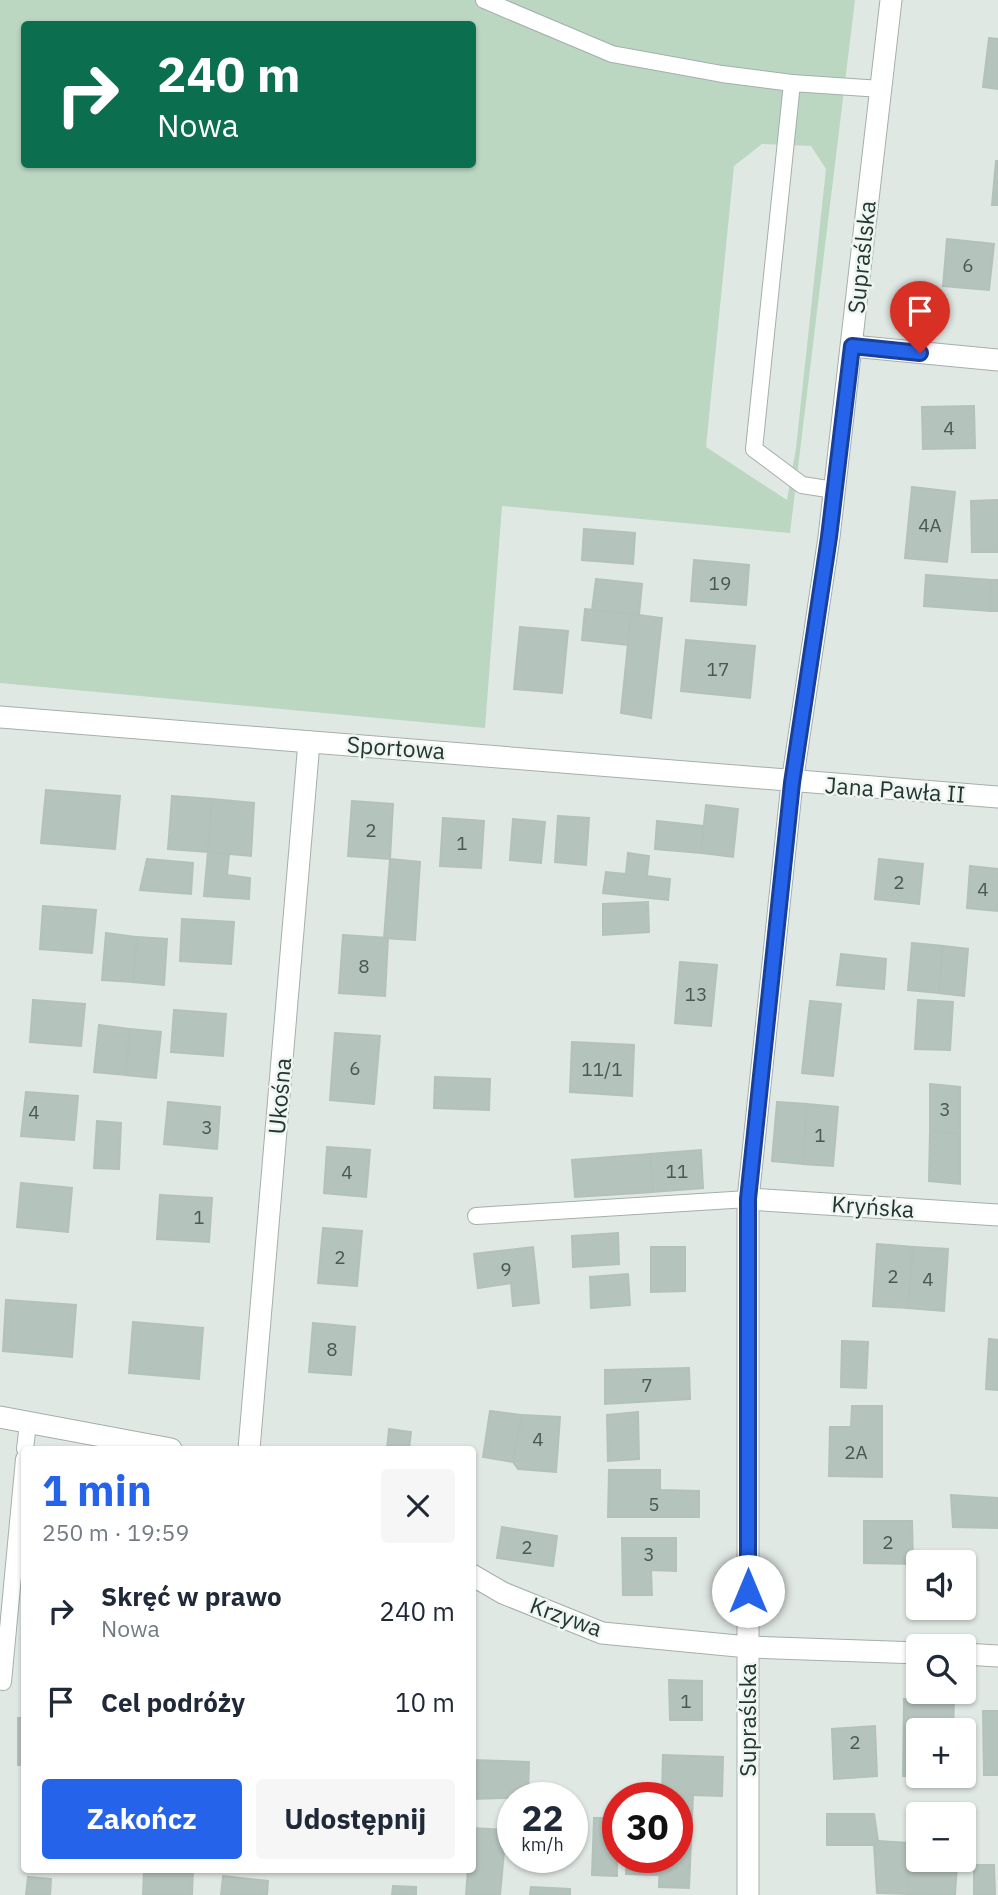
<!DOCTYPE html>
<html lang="pl">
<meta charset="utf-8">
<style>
:root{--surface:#fff;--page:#f6f6f7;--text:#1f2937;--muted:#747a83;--accent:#2563eb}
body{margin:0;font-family:"IBM Plex Sans",sans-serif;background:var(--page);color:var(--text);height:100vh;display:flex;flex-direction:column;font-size:26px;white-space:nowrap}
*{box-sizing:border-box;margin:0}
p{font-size:23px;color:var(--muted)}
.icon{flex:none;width:38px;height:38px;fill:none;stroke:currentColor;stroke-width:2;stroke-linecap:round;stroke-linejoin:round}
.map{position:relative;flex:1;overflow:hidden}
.panel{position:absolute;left:21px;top:1446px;width:455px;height:427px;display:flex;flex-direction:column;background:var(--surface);border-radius:7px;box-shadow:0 2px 5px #0004}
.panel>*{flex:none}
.hud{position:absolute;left:21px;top:21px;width:455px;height:147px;border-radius:7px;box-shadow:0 2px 5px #0004;background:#0b6e4f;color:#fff;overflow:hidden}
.buttons{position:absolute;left:906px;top:1550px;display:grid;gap:14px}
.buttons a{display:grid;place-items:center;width:70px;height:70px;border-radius:7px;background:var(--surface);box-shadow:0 2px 5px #0004;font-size:35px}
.speed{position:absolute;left:497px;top:1782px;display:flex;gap:14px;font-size:35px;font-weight:700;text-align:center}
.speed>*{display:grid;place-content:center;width:91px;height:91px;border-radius:50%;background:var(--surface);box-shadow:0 2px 5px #0004;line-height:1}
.speed small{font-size:18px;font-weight:400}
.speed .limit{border:10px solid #d22;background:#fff;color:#111}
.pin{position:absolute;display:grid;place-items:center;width:60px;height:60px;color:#fff;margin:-72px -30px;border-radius:50% 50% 50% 0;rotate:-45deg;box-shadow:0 0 7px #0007}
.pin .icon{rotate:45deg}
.me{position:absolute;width:77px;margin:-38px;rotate:0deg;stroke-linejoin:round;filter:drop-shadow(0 0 5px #0008)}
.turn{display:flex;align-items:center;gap:24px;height:147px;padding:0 21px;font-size:32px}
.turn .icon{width:91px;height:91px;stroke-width:2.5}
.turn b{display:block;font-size:49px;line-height:60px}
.round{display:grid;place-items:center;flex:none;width:74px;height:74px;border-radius:7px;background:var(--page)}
.headline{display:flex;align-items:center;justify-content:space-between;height:119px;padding:0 21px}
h1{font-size:42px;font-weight:800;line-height:52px;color:var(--accent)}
.primary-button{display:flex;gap:14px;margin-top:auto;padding:14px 21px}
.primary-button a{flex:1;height:80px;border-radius:7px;background:var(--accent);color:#fff;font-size:28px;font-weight:800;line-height:80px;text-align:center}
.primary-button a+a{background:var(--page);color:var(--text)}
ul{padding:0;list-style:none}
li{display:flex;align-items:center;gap:21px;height:91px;padding:0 21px}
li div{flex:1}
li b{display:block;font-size:26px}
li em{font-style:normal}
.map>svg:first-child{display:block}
.green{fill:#bbd7c2;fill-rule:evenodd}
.building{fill:#b5c3bd;stroke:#b3c1bb;stroke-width:2}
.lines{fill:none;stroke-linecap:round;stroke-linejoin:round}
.service-casing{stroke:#a4afab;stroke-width:18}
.minor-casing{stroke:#a4afab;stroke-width:23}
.service{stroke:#fff;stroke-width:16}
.minor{stroke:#fff;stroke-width:21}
.route-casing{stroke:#184099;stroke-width:18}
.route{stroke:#2563eb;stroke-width:12}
.labels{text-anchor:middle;stroke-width:5;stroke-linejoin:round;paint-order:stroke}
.number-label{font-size:19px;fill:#485954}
.street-label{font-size:23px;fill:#233631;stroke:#eff6f2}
</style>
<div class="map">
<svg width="998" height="1895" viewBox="0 0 998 1895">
<rect width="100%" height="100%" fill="#e0e8e4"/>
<!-- green -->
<path class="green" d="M0 0H855L790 533 502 506 485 728 0 683ZM24 24H472V164H24ZM762 144 811 146 826 169 796 448 787 500 706 447 734 166Z"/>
<!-- building -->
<g class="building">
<path d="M989 38 998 39V89L983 87Z"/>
<path d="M996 161H998V205H992Z"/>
<path d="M947 239 994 244 989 290 943 286Z"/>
<path d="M974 406 975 448 923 449 922 407Z"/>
<path d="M912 487 955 492 947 562 905 558Z"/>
<path d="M998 500V552H972L971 501Z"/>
<path d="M584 529 635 533 633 564 582 560Z"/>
<path d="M694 560 749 565 746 605 691 601Z"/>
<path d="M926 575 991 580 990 611 924 606Z"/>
<path d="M596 579 642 584 639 615 592 610Z"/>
<path d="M991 580H998V611H990Z"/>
<path d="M585 609 631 614 628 645 582 640Z"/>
<path d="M631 614 662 618 651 718 621 713Z"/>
<path d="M520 627 568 631 562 693 514 689Z"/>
<path d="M686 640 755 646 750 698 681 691Z"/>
<path d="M46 790 120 796 115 849 41 843Z"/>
<path d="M172 796 212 799 208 852 168 849Z"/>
<path d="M212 799 254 803 251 856 208 852Z"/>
<path d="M352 801 393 804 390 859 348 856Z"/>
<path d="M706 805 738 809 733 857 701 853Z"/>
<path d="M558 816 589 818 586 865 555 862Z"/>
<path d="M443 818 484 821 481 868 440 866Z"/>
<path d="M513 819 545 822 541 863 510 860Z"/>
<path d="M657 821 703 826 701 853 655 849Z"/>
<path d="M208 852 229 854 227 875 250 878 249 899 204 896Z"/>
<path d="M628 853 649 856 647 876 670 879 668 900 603 893 606 872 626 874Z"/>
<path d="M147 859 193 863 191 894 140 890Z"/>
<path d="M390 859 420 862 415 940 384 938Z"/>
<path d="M879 859 923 864 919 904 875 899Z"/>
<path d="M970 866 998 869V911L967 908Z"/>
<path d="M648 902 649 932 603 935V904Z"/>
<path d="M43 906 96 910 92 953 40 949Z"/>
<path d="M182 919 234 922 231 964 180 961Z"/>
<path d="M106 933 137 937 133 982 102 980Z"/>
<path d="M343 935 388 938 385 996 339 993Z"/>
<path d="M137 937 167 939 164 985 133 982Z"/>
<path d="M912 943 943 946 939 993 908 990Z"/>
<path d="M943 946 968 949 964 996 939 993Z"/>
<path d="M841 954 886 959 884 989 837 985Z"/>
<path d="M680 962 717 965 711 1026 675 1023Z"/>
<path d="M33 1000 85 1004 81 1046 30 1042Z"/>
<path d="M918 1000 953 1002 950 1050 915 1049Z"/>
<path d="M810 1001 841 1004 833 1076 802 1073Z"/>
<path d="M174 1010 226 1014 223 1056 171 1052Z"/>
<path d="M99 1025 130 1029 126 1075 94 1072Z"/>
<path d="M130 1029 161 1032 156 1078 126 1075Z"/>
<path d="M335 1033 380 1036 374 1104 330 1100Z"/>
<path d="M572 1042 634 1045 632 1096 570 1092Z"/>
<path d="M435 1077 490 1079 489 1110 434 1108Z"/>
<path d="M930 1084 960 1087V1134L930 1131Z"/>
<path d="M26 1092 78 1096 74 1140 21 1136Z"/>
<path d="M168 1102 220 1107 217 1149 164 1144Z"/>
<path d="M777 1102 807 1104 803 1164 772 1161Z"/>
<path d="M807 1104 838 1107 833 1166 803 1164Z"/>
<path d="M97 1121 121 1123 119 1169 94 1168Z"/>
<path d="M930 1131 960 1134V1184L929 1181Z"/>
<path d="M327 1147 370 1150 366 1197 324 1193Z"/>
<path d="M701 1150 703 1188 653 1192 650 1154Z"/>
<path d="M650 1154 653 1192 575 1197 572 1160Z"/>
<path d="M21 1183 72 1188 68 1232 17 1227Z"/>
<path d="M160 1195 212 1198 209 1242 157 1239Z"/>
<path d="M323 1228 362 1231 357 1286 318 1283Z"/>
<path d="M618 1233 619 1264 573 1267 572 1236Z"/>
<path d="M877 1244 913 1247 908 1308 873 1306Z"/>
<path d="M533 1247 539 1303 513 1306 511 1283 478 1288 474 1254Z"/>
<path d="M651 1247H685V1291L651 1292Z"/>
<path d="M913 1247 948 1249 944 1311 908 1308Z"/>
<path d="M628 1274 630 1305 591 1308 590 1277Z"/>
<path d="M6 1300 76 1305 72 1357 3 1351Z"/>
<path d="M133 1322 203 1328 199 1379 129 1373Z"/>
<path d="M313 1323 355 1327 351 1375 309 1372Z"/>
<path d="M989 1339 998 1340V1390L986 1389Z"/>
<path d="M842 1341 868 1342 866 1388 841 1387Z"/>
<path d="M689 1368 690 1399 605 1404V1370Z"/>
<path d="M852 1406H882V1477L829 1476 830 1427H851Z"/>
<path d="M490 1411 522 1415 513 1462 483 1457Z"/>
<path d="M638 1412 639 1459 608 1461 607 1415Z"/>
<path d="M522 1415 560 1417 556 1472 518 1469 513 1462Z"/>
<path d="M389 1429 411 1432 409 1449H387Z"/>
<path d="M609 1470H660V1490L699 1491V1517H608Z"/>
<path d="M951 1495 998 1498V1528L953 1527Z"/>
<path d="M864 1521H912L913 1564 864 1563Z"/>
<path d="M502 1527 557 1536 553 1566 497 1558Z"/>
<path d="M622 1538H676V1571L651 1570 652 1595H623Z"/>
<path d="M669 1680 702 1681V1720H670Z"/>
<path d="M904 1699 954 1700 953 1731H919V1776H903Z"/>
<path d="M983 1711H998V1775H984Z"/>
<rect x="18" y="1718" width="6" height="47"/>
<path d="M875 1726 877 1776 834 1779 832 1729Z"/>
<path d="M663 1755 723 1757 722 1796 662 1794Z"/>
<path d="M472 1760 529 1762 528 1797 472 1799Z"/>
<path d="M662 1794 693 1795 689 1888 659 1887 660 1857H677V1797H662Z"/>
<path d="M827 1814H874L878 1841 874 1845H827Z"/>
<path d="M594 1818H618L617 1876 592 1875Z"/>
<path d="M472 1828 506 1830 500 1895H466L468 1869H472Z"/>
<path d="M878 1841 909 1843 908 1894 877 1893 874 1845Z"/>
<path d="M627 1857H659V1875L626 1874Z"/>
<path d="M908 1863 957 1865 955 1895 908 1894Z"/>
<path d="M974 1865H994L995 1895H974Z"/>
<path d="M144 1869H193L192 1895H143Z"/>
<path d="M223 1876 268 1881 267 1895H221Z"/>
<path d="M28 1877 51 1879 50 1895H26Z"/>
<path d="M393 1886 416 1887V1895H392Z"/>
<path d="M531 1887 570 1889V1895H530Z"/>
</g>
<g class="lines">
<!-- service casing -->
<g class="service-casing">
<g id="service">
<path d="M484 0 612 54 722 74 792 83"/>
<path d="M834 490 802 485 754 449 792 83 881 89"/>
<path d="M476 1216 748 1199"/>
<path d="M25 1449 28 1423"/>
<path d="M3 1682 24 1459"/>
</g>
</g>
<!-- minor casing -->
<g class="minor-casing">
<g id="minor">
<path d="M852 346 998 360"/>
<path d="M0 717 998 797"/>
<path d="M748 1199 998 1215"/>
<path d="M0 1417 171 1449"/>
<path d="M249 1449 309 742"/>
<path d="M472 1575 503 1593 602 1633 748 1647 919 1653"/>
<path d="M964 1654 998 1656"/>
<path d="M748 1895V1199L792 783 829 537 891 0"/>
</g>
</g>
<!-- service -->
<use href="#service" class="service"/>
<!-- minor -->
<use href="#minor" class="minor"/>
</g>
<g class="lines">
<!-- route casing -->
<g class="route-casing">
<path id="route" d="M748 1591V1199L792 783 829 537 852 346 920 353"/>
</g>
<!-- route -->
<use href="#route" class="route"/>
</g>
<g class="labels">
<!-- number labels -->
<g class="number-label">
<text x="968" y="272">6</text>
<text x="949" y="435">4</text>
<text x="930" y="532">4A</text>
<text x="720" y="590">19</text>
<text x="718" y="676">17</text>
<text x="371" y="837">2</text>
<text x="462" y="850">1</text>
<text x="899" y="889">2</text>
<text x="983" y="896">4</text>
<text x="364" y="973">8</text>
<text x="696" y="1001">13</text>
<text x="355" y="1075">6</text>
<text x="602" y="1076">11/1</text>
<text x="945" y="1116">3</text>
<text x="34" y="1119">4</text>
<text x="207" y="1134">3</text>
<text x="820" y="1142">1</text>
<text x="677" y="1178">11</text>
<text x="347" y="1179">4</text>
<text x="199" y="1224">1</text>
<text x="340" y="1264">2</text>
<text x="506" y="1276">9</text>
<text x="893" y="1283">2</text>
<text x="928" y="1286">4</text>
<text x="332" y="1356">8</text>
<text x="647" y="1392">7</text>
<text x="538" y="1446">4</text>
<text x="856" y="1459">2A</text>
<text x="654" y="1511">5</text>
<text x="888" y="1549">2</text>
<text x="527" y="1554">2</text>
<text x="649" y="1561">3</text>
<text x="686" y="1708">1</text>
<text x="855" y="1749">2</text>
</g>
<!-- street labels -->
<g class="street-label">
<text transform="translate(862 257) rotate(-84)" y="8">Supraślska</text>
<text transform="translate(396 748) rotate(4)" y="8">Sportowa</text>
<text transform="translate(895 790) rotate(4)" y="8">Jana Pawła II</text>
<text transform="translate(280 1096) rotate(-85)" y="8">Ukośna</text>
<text transform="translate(873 1207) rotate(4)" y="8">Kryńska</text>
<text transform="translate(566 1617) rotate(20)" y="8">Krzywa</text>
<text transform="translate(748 1720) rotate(-90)" y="8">Supraślska</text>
</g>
</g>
</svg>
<div class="buttons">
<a><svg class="icon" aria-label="sound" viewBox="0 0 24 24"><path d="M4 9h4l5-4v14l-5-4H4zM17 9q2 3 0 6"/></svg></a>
<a><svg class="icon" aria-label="search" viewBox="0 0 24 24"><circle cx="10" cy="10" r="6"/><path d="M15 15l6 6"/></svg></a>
<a>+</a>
<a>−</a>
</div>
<div class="speed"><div>22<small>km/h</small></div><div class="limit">30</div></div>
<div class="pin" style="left:920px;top:353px;background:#d93025"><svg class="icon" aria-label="arrive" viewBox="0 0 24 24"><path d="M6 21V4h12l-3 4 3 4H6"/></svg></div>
<svg class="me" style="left:748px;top:1591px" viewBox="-20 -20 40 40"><circle r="19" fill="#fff"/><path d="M0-13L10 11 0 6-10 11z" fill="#2563eb"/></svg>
<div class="hud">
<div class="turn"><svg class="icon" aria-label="right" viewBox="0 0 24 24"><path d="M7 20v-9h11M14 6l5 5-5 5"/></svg><div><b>240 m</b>Nowa</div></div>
</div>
<section class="panel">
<div class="headline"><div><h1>1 min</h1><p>250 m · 19:59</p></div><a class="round"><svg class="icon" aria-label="close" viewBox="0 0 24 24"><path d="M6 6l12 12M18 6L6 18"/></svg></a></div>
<ul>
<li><svg class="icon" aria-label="right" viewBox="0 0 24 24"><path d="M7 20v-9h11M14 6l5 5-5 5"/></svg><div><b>Skręć w prawo</b><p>Nowa</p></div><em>240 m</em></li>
<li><svg class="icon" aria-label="arrive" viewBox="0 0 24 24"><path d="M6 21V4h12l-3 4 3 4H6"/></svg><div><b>Cel podróży</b></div><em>10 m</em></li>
</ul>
<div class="primary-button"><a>Zakończ</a><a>Udostępnij</a></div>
</section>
</div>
